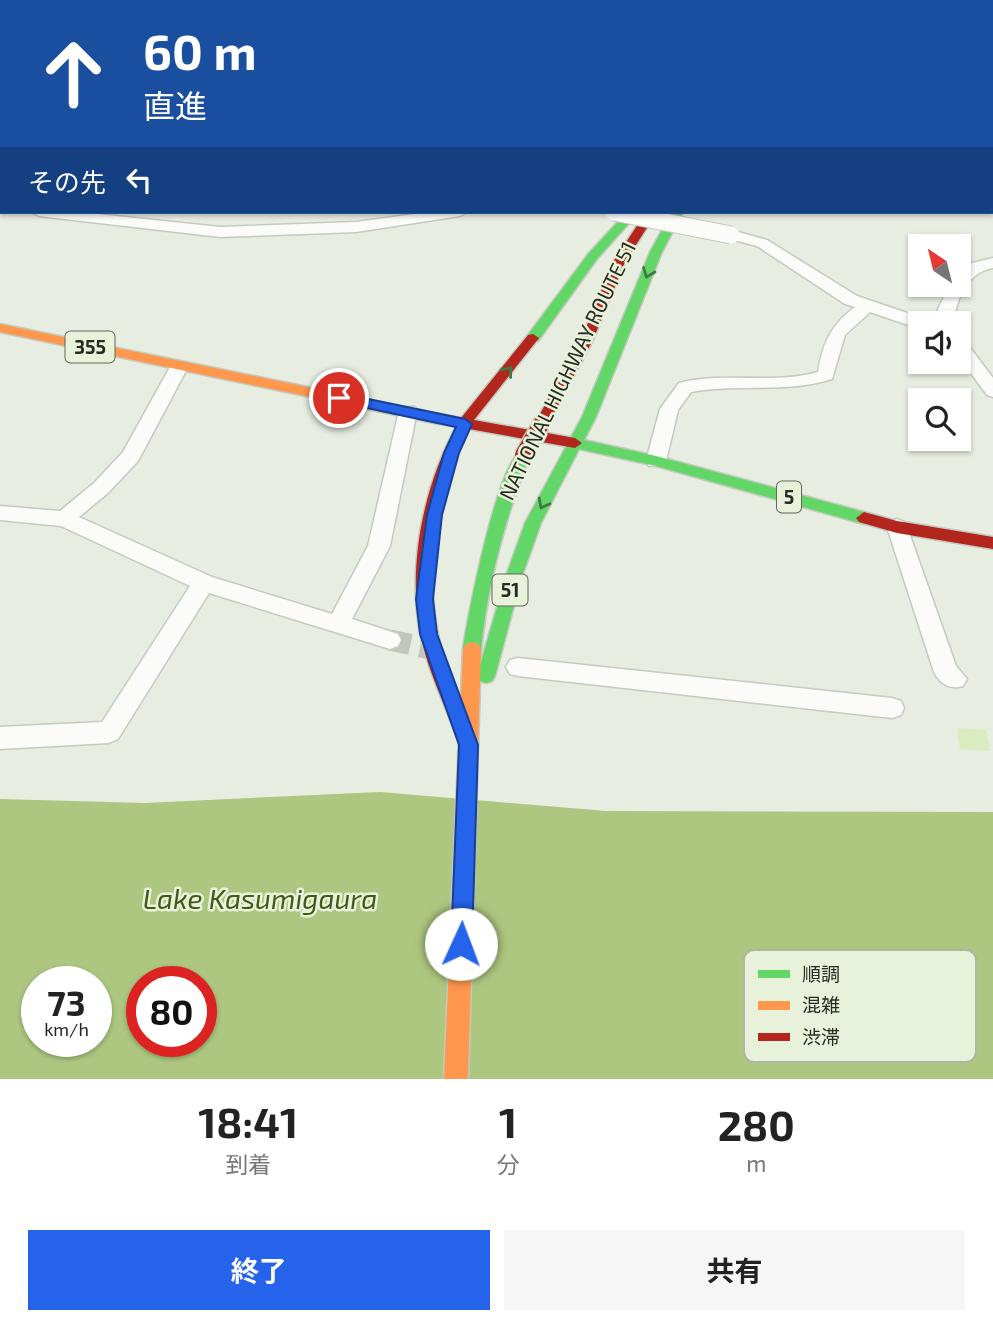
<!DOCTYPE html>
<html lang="ja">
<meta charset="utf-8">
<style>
:root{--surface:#fff;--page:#f6f6f6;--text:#222;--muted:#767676;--accent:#2563eb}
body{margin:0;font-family:"Exo 2","Noto Sans JP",sans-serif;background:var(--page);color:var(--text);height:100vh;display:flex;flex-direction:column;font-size:26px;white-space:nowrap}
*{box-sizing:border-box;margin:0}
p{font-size:23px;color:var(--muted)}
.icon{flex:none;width:38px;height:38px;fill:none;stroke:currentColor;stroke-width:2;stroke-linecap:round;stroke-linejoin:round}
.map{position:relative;height:1079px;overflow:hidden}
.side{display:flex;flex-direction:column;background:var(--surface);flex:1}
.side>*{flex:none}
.top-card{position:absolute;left:0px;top:0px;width:994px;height:214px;box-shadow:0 2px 5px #0004;background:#1a4fa0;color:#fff;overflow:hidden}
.needle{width:46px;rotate:325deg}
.tools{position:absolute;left:908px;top:234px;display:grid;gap:14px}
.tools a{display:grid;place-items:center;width:63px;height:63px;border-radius:0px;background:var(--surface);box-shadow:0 2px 5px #0004;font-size:35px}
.speed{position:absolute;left:21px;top:966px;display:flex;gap:14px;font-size:35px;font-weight:700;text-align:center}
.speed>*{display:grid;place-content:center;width:91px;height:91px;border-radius:50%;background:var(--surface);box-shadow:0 2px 5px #0004;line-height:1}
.speed small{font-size:18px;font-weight:400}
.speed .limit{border:10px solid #d22;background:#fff;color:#111}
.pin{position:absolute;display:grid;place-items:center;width:60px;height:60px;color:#fff;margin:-30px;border:4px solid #fff;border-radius:50%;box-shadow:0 2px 7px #0007}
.me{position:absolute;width:77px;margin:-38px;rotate:2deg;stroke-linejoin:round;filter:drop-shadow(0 0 5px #0008)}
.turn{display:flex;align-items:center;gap:24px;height:147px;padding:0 28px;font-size:32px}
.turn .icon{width:91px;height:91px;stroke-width:2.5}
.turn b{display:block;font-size:49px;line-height:60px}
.then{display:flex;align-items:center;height:66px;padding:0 28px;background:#0003;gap:14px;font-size:26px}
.eta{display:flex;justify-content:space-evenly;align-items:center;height:119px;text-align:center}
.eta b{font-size:42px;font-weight:700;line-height:49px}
.cta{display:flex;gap:14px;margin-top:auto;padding:14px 28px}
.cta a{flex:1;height:80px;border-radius:0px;background:var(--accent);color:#fff;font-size:28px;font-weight:700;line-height:80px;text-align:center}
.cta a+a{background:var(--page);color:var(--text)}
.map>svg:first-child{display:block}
.green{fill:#daebc0}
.water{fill:#adc680;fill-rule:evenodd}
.building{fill:#d6dad7;stroke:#969996;stroke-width:2}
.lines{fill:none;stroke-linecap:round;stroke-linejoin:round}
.street-tunnel{stroke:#c1c6ba;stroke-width:21;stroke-dasharray:21 10;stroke-linecap:butt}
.street-casing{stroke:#c5cac0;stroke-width:3}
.fast-casing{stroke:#c5cac0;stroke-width:3}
.slow-casing{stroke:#c5cac0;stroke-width:3}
.jam-casing{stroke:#c5cac0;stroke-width:3}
.street{fill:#fbfcfa;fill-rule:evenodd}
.fast{fill:#63d668;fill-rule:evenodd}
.slow{fill:#ff974d;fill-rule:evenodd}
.jam{fill:#b3261e;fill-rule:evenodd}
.street-bridge-casing{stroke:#c5cac0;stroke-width:19;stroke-linecap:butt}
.jam-bridge-casing{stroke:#c5cac0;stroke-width:19;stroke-linecap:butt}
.street-bridge{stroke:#fbfcfa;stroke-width:17}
.jam-bridge{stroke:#b3261e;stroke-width:16}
.oneway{stroke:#437842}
.route{fill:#2563eb;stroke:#184099;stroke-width:2}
.labels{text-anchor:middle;stroke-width:5;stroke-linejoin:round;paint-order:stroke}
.shield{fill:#e8f2db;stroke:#62675a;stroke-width:2}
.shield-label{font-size:19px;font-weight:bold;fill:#282b23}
.street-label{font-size:21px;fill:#282b23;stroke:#e8f2db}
.near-water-label{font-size:28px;font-style:italic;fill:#435916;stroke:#e8f2db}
.key{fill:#e8f2db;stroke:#aeb6a4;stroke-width:2}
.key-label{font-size:19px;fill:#282b23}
</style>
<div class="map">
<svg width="993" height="1079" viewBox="0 0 993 1079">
<rect width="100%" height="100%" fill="#e7ede0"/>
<!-- green -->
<path class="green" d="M957 728 986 730 990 751 960 749Z"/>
<!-- water -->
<path class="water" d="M380 792 606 811 993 812V1079H0V799L144 803ZM37 982H96V1041H37ZM142 982H201V1041H142Z"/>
<!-- building -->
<path class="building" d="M697 0H800L797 2H694Z"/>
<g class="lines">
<!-- street-tunnel -->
<path class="street-tunnel" d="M390 640 439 651"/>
<!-- street casing -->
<g class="street-casing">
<g id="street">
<path d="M0 9H2L0 17Z"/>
<rect x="992" y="68" width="1" height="8"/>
<rect x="992" y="98" width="1" height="8"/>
<rect x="0" y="118" width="2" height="8"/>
<path d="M0 203 2 212H5H0Z"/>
<path d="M32 212H78L220 227 356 222 430 212H467L460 216 356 232 220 237 39 216Z"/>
<path d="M731 230 767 240 857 296 928 320 930 324H920V329L870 312 845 335 832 379C784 394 739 383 691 392L678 410 666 461 663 466H649L646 461 660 409 679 383C724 371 772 385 818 372 823 342 831 325 855 307L845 304 757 246 726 238 723 235Z"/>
<path d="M993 258V268C967 272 955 301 954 324H937L938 309 950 285H959V273L972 263Z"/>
<path d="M959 340 965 341 993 378V397L987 395 959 357Z"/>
<path d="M179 361 188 367 138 461 108 493 79 517 212 577 332 614 368 546 399 411 401 407H415L417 411 390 546 352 619 398 634 401 640 398 646 390 649 209 593 118 739 109 743 0 749V727L102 722 190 586 61 526 0 520V506L60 511 94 483 123 452 170 367Z"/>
<path d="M897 519 904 522 907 527 956 666 967 679 963 686C950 690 940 684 934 672L887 527 890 522Z"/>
<path d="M518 658 892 698 901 701 904 708 901 715 892 718 518 676 510 674 506 667 510 660Z"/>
</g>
</g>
<!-- fast casing -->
<g class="fast-casing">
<g id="fast">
<rect x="992" y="62" width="1" height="6"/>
<path d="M627 212H639L597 259 538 341H528V335L589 253Z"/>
<path d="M672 212H683L662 252 596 417 584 440 656 456 864 512 872 518 864 524 656 466 579 449 541 523 522 576 495 676 492 681 486 683 480 681 477 676 506 576 525 523 582 417 650 252Z"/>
<path d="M523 450 530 455C505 518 488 581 481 649L478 654 472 656 466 654 463 649C467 620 498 457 523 450Z"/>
</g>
</g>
<!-- slow casing -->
<g class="slow-casing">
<g id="slow">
<path d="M0 324 439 414 446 419 439 424 0 332Z"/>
<path d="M472 642 478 644 481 649 468 1079H444L463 649 466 644Z"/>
</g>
</g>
<!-- jam casing -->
<g class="jam-casing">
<g id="jam">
<path d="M875 0H886L888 2H876Z"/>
<rect x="935" y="0" width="8" height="2"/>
<path d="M644 220 650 223 625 262 593 340 548 424H538L536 421 581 340 613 262 640 221Z"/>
<path d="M533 334 539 338 474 420 575 438 582 443 575 448 469 429C436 491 423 575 440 643 447 671 460 697 470 724L467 730 461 732 455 730 452 724C441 697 429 671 422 642 406 572 422 489 456 427L434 422 432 419 439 414 461 418 528 335Z"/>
<path d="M864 512 897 521 993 537V549L897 533 859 522 856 518Z"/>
</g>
</g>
<!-- street -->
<use href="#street" class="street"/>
<!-- fast -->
<use href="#fast" class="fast"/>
<!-- slow -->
<use href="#slow" class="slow"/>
<!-- jam -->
<use href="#jam" class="jam"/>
<!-- street-bridge casing -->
<g class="street-bridge-casing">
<path id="street-bridge" d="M614 212 731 235"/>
</g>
<!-- jam-bridge casing -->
<g class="jam-bridge-casing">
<path id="jam-bridge" d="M523 455 543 421"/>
</g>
<!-- street-bridge -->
<use href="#street-bridge" class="street-bridge"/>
<!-- jam-bridge -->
<use href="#jam-bridge" class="jam-bridge"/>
</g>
<!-- one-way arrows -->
<defs><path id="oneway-chevron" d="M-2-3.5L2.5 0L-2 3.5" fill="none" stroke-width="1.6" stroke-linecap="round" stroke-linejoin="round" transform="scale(1.75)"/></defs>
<g class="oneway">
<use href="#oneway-chevron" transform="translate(648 273) rotate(111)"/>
<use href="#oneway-chevron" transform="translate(508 371) rotate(-51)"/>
<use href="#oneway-chevron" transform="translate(543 504) rotate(118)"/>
</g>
<!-- route -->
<path class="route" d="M339 393 465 419 472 424 459 453 442 515 433 599 437 634 478 745 472 944 469 951 461 954 454 951 451 944 459 745 420 634 416 599 427 515 444 453 456 427 334 401V395Z"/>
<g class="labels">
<!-- shield labels -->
<g class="shield">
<rect x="65.5" y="331.5" width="49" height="31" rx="5"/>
<rect x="777" y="481.5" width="24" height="31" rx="5"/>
<rect x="492.5" y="574.5" width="35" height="31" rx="5"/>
</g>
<g class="shield-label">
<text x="90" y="354">355</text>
<text x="789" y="504">5</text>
<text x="510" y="597">51</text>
</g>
<!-- street labels -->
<g class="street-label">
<text transform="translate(568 371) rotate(-64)" y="7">NATIONAL HIGHWAY ROUTE 51</text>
</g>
<!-- near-water labels -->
<g class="near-water-label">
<text x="260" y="909">Lake Kasumigaura</text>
</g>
</g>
<!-- legend -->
<rect x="744" y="950" width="232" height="112" rx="10" class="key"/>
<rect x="758" y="970" width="32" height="8" fill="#63d668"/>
<rect x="758" y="1001" width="32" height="9" fill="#ff974d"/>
<rect x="758" y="1033" width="32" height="8" fill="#b3261e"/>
<g class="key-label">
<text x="802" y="981">順調</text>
<text x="802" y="1012">混雑</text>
<text x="802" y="1044">渋滞</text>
</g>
</svg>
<div class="tools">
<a><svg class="needle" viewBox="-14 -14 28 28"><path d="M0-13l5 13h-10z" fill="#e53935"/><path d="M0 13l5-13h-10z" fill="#767676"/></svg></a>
<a><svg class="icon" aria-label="sound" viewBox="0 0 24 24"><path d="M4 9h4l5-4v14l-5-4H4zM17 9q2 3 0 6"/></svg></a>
<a><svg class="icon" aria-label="search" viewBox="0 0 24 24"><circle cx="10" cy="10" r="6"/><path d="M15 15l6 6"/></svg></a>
</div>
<div class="speed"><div>73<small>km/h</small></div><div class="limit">80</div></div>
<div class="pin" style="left:339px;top:398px;background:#d93025"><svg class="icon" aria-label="arrive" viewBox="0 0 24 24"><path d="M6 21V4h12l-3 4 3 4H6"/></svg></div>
<svg class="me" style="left:461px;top:944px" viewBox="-20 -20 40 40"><circle r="19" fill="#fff"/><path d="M0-13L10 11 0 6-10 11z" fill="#2563eb"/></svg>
<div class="top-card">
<div class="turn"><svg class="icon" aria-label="ahead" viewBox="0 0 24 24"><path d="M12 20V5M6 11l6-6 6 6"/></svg><div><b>60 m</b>直進</div></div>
<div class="then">その先<svg class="icon" aria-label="left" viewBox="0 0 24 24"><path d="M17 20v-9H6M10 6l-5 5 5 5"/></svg></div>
</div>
</div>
<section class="side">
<div class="eta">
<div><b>18:41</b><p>到着</p></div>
<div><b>1</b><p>分</p></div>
<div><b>280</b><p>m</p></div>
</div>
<div class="cta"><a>終了</a><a>共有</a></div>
</section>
